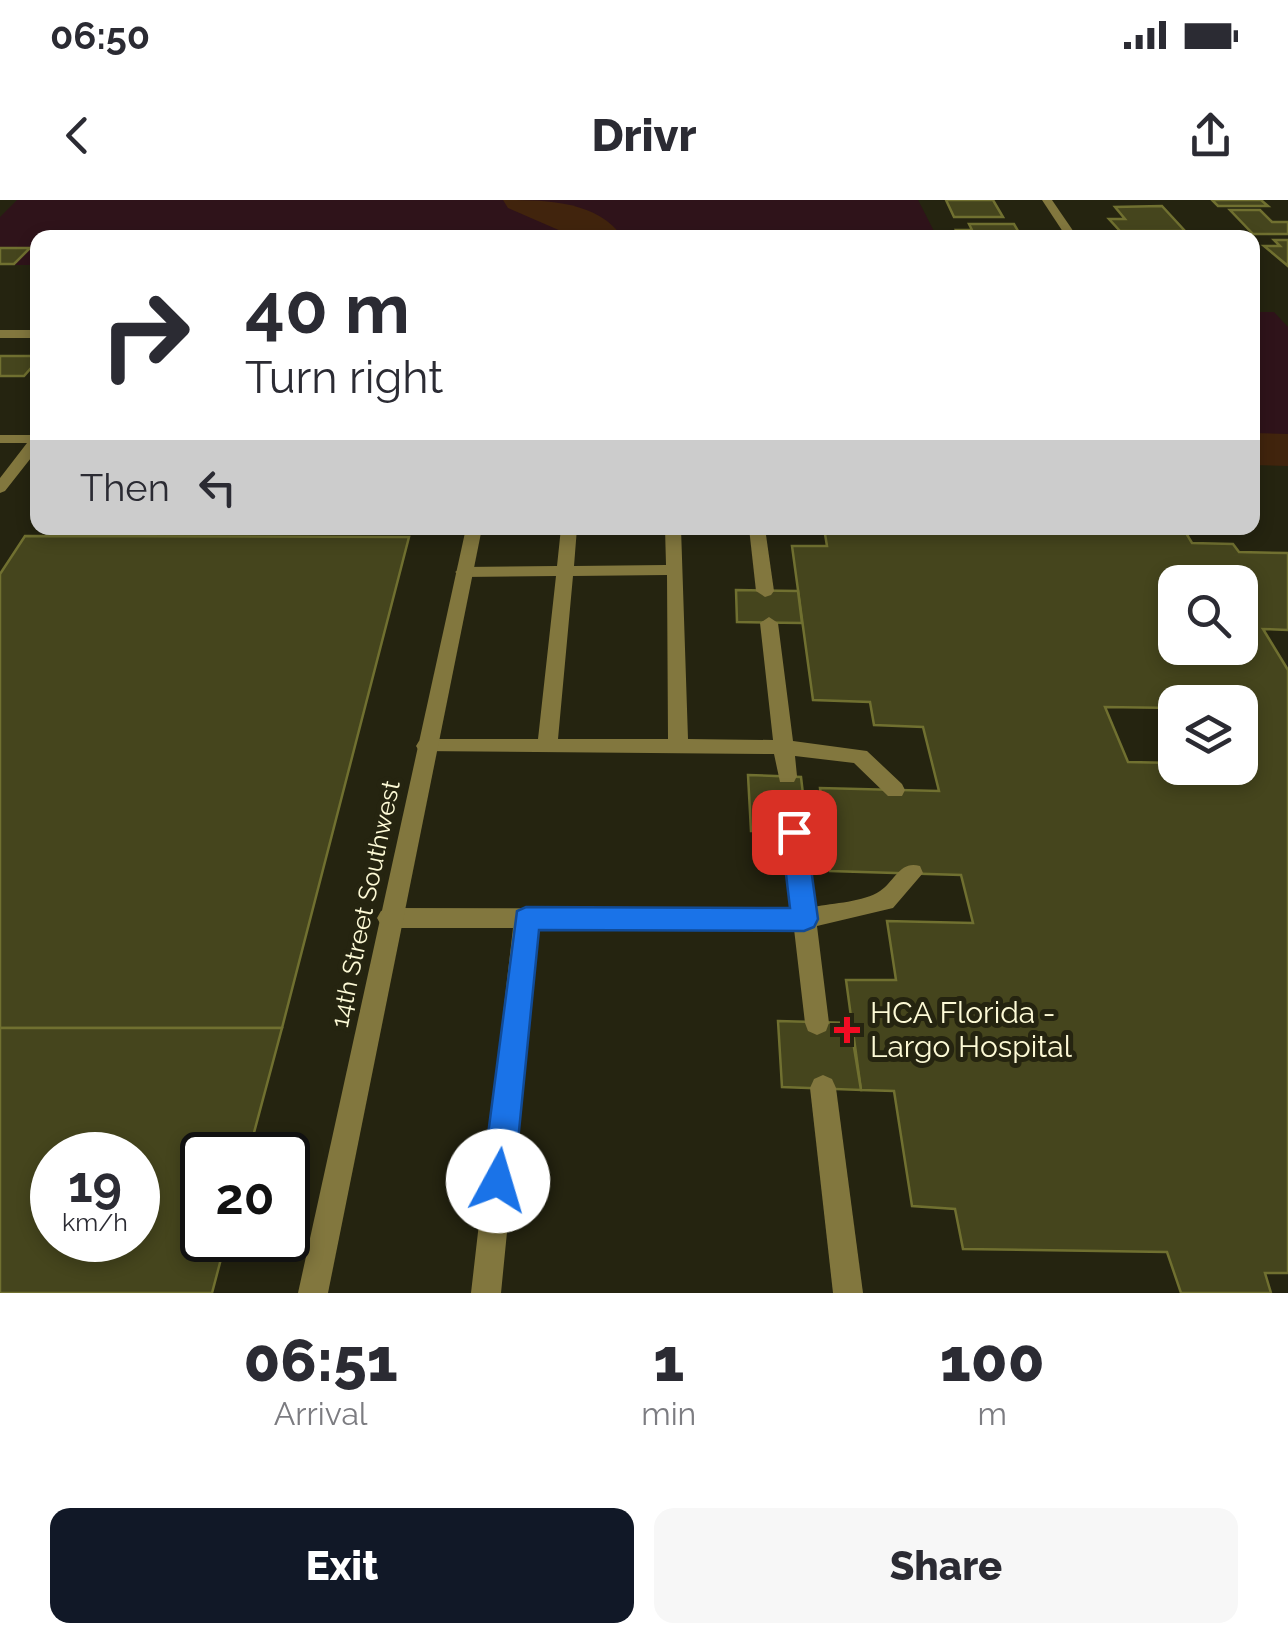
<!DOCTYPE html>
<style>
:root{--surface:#fff;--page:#f7f7f7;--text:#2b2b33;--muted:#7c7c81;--accent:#111827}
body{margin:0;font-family:Raleway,sans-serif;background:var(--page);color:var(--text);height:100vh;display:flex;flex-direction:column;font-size:38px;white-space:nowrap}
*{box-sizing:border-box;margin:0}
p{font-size:32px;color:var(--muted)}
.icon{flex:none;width:55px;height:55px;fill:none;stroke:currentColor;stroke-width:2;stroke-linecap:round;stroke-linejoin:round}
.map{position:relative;height:1093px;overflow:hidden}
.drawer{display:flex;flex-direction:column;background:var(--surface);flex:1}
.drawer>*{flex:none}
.banner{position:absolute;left:30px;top:30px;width:1230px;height:305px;border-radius:20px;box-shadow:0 5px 15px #0003;background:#fff;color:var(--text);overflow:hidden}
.controls{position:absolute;left:1158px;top:365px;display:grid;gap:20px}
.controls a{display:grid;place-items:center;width:100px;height:100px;border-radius:20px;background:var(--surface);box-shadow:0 5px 15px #0003;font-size:50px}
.speed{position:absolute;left:30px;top:932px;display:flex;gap:20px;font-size:50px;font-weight:700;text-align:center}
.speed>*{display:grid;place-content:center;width:130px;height:130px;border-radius:50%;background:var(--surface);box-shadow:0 5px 15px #0003;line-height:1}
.speed small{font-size:25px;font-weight:400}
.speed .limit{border:5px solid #111;border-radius:15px;background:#fff;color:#111}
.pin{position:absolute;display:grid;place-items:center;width:85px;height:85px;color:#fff;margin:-42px;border-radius:20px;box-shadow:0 5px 15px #0006}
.me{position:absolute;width:110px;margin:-55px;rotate:6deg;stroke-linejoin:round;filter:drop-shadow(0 0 8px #0008)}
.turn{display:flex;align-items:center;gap:35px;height:210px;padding:0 50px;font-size:45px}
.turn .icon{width:130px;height:130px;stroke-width:2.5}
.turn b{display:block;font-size:70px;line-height:85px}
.then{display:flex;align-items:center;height:95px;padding:0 50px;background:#0003;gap:20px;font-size:38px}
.eta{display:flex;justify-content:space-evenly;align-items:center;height:170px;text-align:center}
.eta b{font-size:60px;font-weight:800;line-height:70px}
.button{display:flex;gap:20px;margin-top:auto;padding:20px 50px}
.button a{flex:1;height:115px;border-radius:20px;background:var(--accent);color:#fff;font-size:40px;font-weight:800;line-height:115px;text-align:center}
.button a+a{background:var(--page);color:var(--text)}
.status{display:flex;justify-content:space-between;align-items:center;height:70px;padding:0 50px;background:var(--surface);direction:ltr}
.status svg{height:28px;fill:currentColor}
header{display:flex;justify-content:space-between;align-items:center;height:130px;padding:0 50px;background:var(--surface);font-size:45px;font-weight:800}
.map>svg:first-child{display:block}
.green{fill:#2f131a}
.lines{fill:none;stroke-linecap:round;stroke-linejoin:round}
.river{fill:#41240d;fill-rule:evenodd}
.building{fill:#45451d;stroke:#707030;stroke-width:2.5;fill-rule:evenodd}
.service{fill:#82773e;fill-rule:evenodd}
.minor{fill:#82773e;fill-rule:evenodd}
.route{fill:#1a73e8;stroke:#114b97;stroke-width:2.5}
.poi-dot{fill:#f30c23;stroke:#252410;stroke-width:4}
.labels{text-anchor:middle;stroke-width:10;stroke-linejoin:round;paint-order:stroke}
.street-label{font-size:25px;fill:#fdfad6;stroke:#252410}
.near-poi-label{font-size:30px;fill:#fdfad6;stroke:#252410;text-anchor:start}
</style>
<div class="status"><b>06:50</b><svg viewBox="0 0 49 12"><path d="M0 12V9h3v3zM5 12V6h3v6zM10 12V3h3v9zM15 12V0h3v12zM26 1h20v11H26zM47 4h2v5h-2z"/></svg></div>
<header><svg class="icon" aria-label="back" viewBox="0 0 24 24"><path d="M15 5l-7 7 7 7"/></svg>Drivr<svg class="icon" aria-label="share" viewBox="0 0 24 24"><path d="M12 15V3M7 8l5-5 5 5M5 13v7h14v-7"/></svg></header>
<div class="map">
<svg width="1288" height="1093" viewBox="0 0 1288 1093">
<rect width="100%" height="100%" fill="#252410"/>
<!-- green -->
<g class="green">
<path d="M17 0H918L937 37 38 38 37 65H0V17Z"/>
<path d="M1253 112H1274L1288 127V259H1253Z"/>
</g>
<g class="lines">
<!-- river -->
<g class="river">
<path d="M503 0C543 0 598 0 623 38H577L508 8Z"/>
<path d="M1252 233 1288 234V266L1252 265Z"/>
</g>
</g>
<!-- building -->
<g class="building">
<path d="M946 0H993L1003 17H954Z"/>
<path d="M1212 0H1261L1268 6H1218Z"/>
<path d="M1162 6 1185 31H1120L1109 19H1125L1115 7Z"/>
<path d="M1230 10H1260L1272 22H1288V34H1253Z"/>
<path d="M969 24H1014L1021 36 960 38 956 30H972Z"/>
<path d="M1274 40H1288V66L1264 46H1280Z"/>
<path d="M0 48H30L14 64H0Z"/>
<path d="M0 156H38V160L24 176H0Z"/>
<path d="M824 328H1183L1192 343 1233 344 1239 352 1288 353V430L1263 429 1288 470V1073H1265L1271 1093H1181L1167 1052 963 1049 955 1009 912 1006 894 891 861 890 846 780H896L887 721 973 723 961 675 830 671 820 588 939 591 923 527 874 525 870 502 813 500 792 346H827ZM1175 382H1240V448H1175ZM1175 502H1240V553L1246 565 1175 568V563L1128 562 1105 507 1175 508Z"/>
<path d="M25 336 409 337 282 828H0V374Z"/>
<path d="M736 390 798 391 802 423 737 422Z"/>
<path d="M748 575 801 577 803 594H820L824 632 751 631Z"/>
<path d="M778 821 850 823 861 890 782 887Z"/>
<path d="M0 828H282L248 955H202V1040H226L212 1093H0ZM52 955H138V1040H52Z"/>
</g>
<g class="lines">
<!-- service -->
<g class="service">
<path d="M561 328H577L574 366 666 365 665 328H681L688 539 773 540 760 423 769 417 778 423 793 541 867 551 902 584 905 590 902 596H888L854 563 795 556 797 576 794 582H780L774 554 419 551 416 546 419 541 426 539H538L556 376 463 377 455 372 463 367 557 366ZM667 375 668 539H558L573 376Z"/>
<path d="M749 328H765L774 391 771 395 765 397 756 391Z"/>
<path d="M794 623 802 626 805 632 814 707C833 703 864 702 880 691 895 681 900 660 920 666L923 673 893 708 817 726 829 823 826 831 817 835 808 831 805 823 794 729 537 728 501 1093H471L513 728H389L381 725 377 718 381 711 389 708 792 709 783 632 786 626Z"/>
<path d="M823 875 832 879 836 888 863 1093H833L810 888 814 879Z"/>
</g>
<!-- minor -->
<g class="minor">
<path d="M1042 0H1052L1078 38H1067Z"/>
<rect x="0" y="130" width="38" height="8"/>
<path d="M0 235H38V249L5 291 0 293V278L27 243H0Z"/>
<path d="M466 328H482L328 1093H298Z"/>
</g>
</g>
<!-- route -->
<path class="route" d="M794 622 802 625 806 632 818 719 814 727 804 731 539 730 514 981 509 992 498 997 487 992 482 981 517 711 526 707 790 708 781 632 785 625Z"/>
<!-- markers -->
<path class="poi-dot" d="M842 815h10v10h10v10h-10v10h-10v-10h-10v-10h10z"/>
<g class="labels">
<!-- street labels -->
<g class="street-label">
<text transform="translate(365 704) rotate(-78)" y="9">14th Street Southwest</text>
</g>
<!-- near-poi labels -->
<g class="near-poi-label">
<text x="870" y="823">HCA Florida -<tspan x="870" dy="34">Largo Hospital</tspan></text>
</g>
</g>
</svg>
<div class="controls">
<a><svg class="icon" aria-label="search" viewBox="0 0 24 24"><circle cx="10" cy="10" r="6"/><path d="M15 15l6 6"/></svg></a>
<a><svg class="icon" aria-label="layers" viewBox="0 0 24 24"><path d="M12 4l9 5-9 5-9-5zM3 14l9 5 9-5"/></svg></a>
</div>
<div class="speed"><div>19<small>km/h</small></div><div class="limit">20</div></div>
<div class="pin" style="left:794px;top:632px;background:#d93025"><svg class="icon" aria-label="arrive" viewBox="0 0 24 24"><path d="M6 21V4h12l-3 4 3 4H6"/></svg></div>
<svg class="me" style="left:498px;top:981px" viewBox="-20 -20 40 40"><circle r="19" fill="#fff"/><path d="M0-13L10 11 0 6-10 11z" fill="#1a73e8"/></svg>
<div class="banner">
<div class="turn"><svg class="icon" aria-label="right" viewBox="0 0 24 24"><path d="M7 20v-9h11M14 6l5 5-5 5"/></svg><div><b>40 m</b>Turn right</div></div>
<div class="then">Then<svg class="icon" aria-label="left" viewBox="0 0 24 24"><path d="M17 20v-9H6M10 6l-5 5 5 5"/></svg></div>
</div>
</div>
<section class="drawer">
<div class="eta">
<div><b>06:51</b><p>Arrival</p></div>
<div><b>1</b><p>min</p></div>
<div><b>100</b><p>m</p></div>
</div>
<div class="button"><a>Exit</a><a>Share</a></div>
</section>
